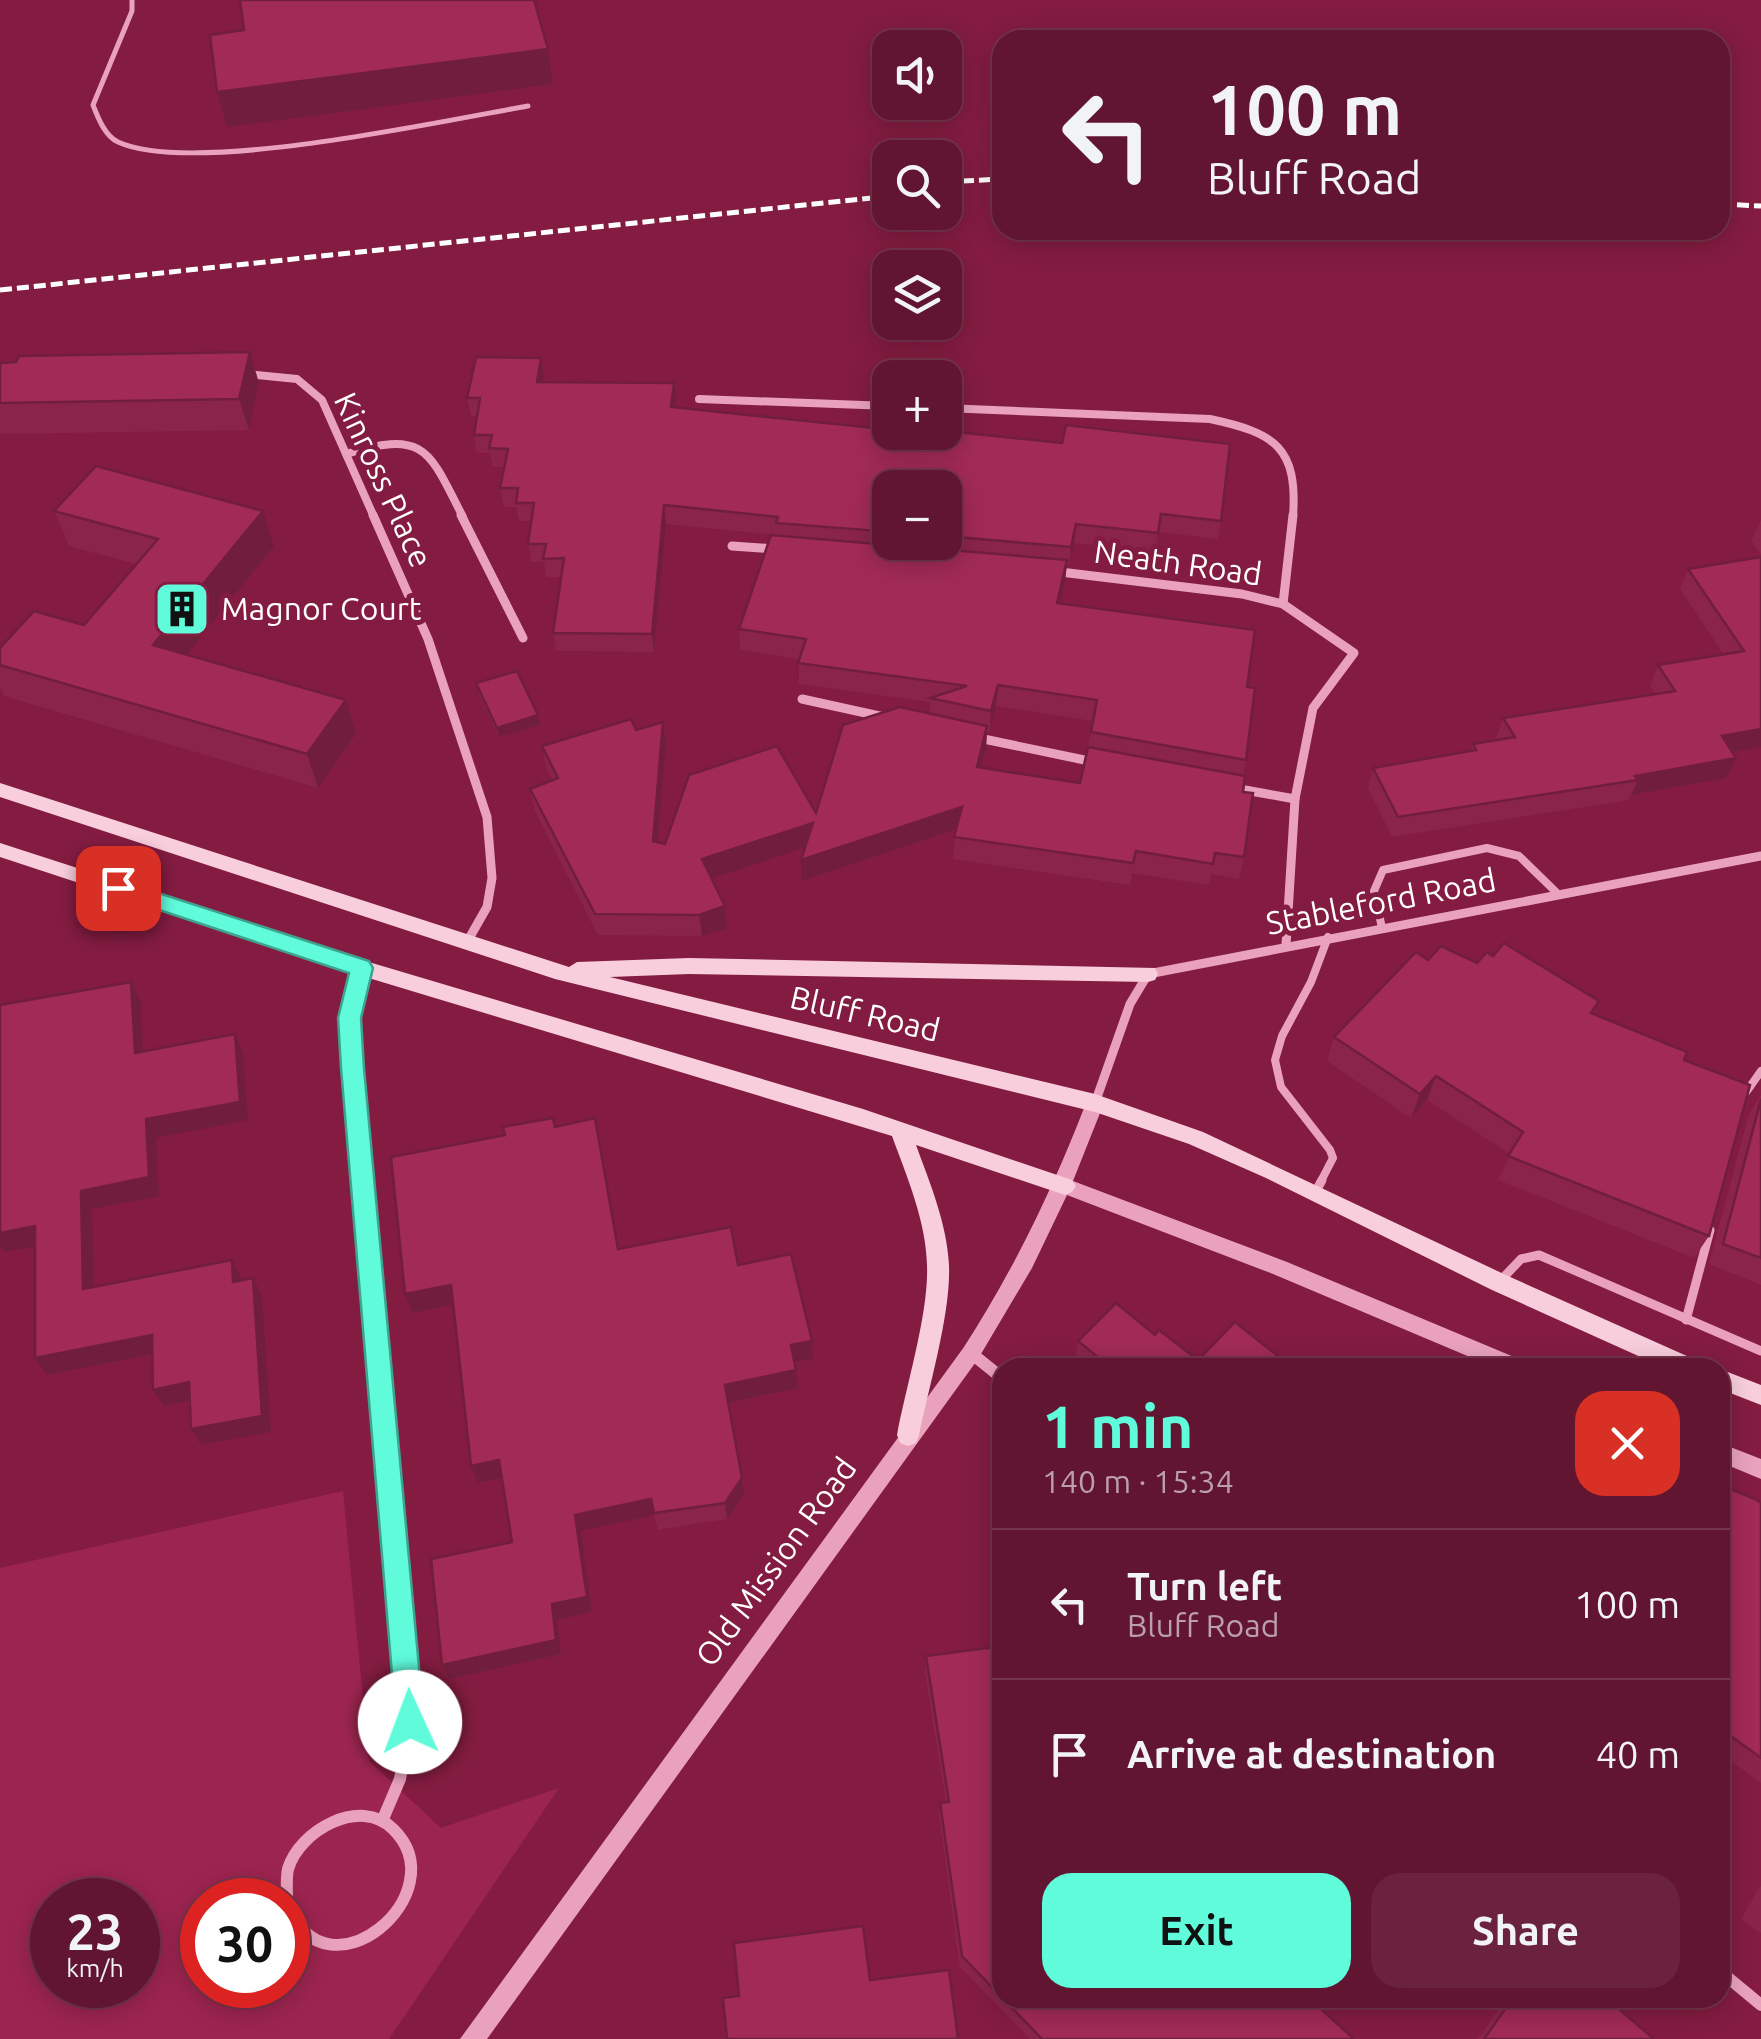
<!DOCTYPE html>
<meta charset="utf-8">
<style>
:root{--surface:#621530;--page:#6b223c;--text:#f1f3f6;--muted:#bb9fab;--line:#76344c;--accent:#5ffbdb}
body{margin:0;font-family:Ubuntu,sans-serif;background:var(--page);color:var(--text);height:100vh;display:flex;flex-direction:column;font-size:38px;white-space:nowrap}
*{box-sizing:border-box;margin:0}
p{font-size:32px;color:var(--muted)}
.icon{flex:none;width:55px;height:55px;fill:none;stroke:currentColor;stroke-width:2;stroke-linecap:round;stroke-linejoin:round}
.map{position:relative;flex:1;overflow:hidden}
.side{position:absolute;left:992px;top:1358px;width:738px;height:650px;display:flex;flex-direction:column;background:var(--surface);border-radius:30px;box-shadow:0 5px 25px #0003,0 0 0 2px var(--line)}
.side>*{flex:none}
.top-card{position:absolute;left:992px;top:30px;width:738px;height:210px;border-radius:30px;box-shadow:0 5px 25px #0003,0 0 0 2px var(--line);background:#621530;color:var(--text);overflow:hidden}
.fabs{position:absolute;left:872px;top:30px;display:grid;gap:20px}
.fabs a{display:grid;place-items:center;width:90px;height:90px;border-radius:20px;background:var(--surface);box-shadow:0 5px 25px #0003,0 0 0 2px var(--line);font-size:50px}
.speed{position:absolute;left:30px;top:1878px;display:flex;gap:20px;font-size:50px;font-weight:700;text-align:center}
.speed>*{display:grid;place-content:center;width:130px;height:130px;border-radius:50%;background:var(--surface);box-shadow:0 5px 25px #0003,0 0 0 2px var(--line);line-height:1}
.speed small{font-size:25px;font-weight:400}
.speed .limit{border:15px solid #d22;background:#fff;color:#111}
.pin{position:absolute;display:grid;place-items:center;width:85px;height:85px;color:#fff;margin:-42px;border-radius:20px;box-shadow:0 5px 15px #0006}
.me{position:absolute;width:110px;margin:-55px;rotate:358deg;stroke-linejoin:round;filter:drop-shadow(0 0 8px #0008)}
.turn{display:flex;align-items:center;gap:35px;height:210px;padding:0 50px;font-size:45px}
.turn .icon{width:130px;height:130px;stroke-width:2.5}
.turn b{display:block;font-size:70px;line-height:85px}
.round{display:grid;place-items:center;flex:none;width:105px;height:105px;border-radius:30px;background:var(--page)}
.summary{display:flex;align-items:center;justify-content:space-between;height:170px;padding:0 50px}
h1{font-size:60px;font-weight:700;line-height:75px;color:var(--accent)}
.primary-button{display:flex;gap:20px;margin-top:auto;padding:20px 50px}
.primary-button a{flex:1;height:115px;border-radius:30px;background:var(--accent);color:#111;font-size:40px;font-weight:700;line-height:115px;text-align:center}
.primary-button a+a{background:var(--page);color:var(--text)}
ul{padding:0;list-style:none}
li{display:flex;align-items:center;gap:30px;height:150px;padding:0 50px;border-top:2px solid var(--line)}
li div{flex:1}
li b{display:block;font-size:38px}
li em{font-style:normal}
.map>svg:first-child{display:block}
.green{fill:#9c2550;fill-rule:evenodd}
.lines{fill:none;stroke-linecap:round;stroke-linejoin:round}
.service-far2{stroke:#eaa2bc;stroke-width:5}
.service-far1{stroke:#eaa2bc;stroke-width:8}
.service{stroke:#eaa2bc;stroke-width:9}
.minor-far2{stroke:#eaa2bc;stroke-width:8}
.minor-far1{stroke:#eaa2bc;stroke-width:9}
.minor{stroke:#eaa2bc;stroke-width:12}
.tertiary{fill:#eaa2bc;fill-rule:evenodd}
.secondary{fill:#f8cddc;fill-rule:evenodd}
.rail{stroke:#fff;stroke-width:5;stroke-dasharray:12 5;stroke-linecap:butt}
.wall{fill:#8a2549;fill-rule:evenodd}
.shaded-wall{fill:#711e3c}
.building{fill:#a12b55;stroke:#711e3c;stroke-width:2.5}
.route{fill:#5ffbdb;stroke:#3ea38e;stroke-width:2.5}
.labels{text-anchor:middle;stroke-width:10;stroke-linejoin:round;paint-order:stroke}
.street-label{font-size:32px;fill:#fff;stroke:#831c40}
.poi-label{font-size:32px;fill:#fff;stroke:#831c40;text-anchor:start}
</style>
<div class="map">
<svg width="1761" height="2039" viewBox="0 0 1761 2039">
<rect width="100%" height="100%" fill="#831c40"/>
<!-- green -->
<path class="green" d="M343 1491 369 1761 441 1828 559 1788 389 2039H0V1568ZM52 1900H138V1985H52ZM202 1900H288V1985H202Z"/>
<g class="lines">
<!-- service-far2 -->
<path class="service-far2" d="M132 0V11L93 105C98 118 105 136 118 142 192 176 441 121 528 106"/>
<!-- service-far1 -->
<g class="service-far1">
<path d="M1382 928 1374 891 1383 870 1487 848 1519 856 1557 893"/>
<path d="M1747 1091 1761 1071"/>
<path d="M1320 1183 1333 1158 1330 1150 1281 1087 1275 1060 1282 1036 1311 982 1328 937"/>
</g>
<!-- service -->
<g class="service">
<path d="M1315 1193 1322 1180"/>
<path d="M1502 1279 1521 1259 1539 1255 1761 1351"/>
<path d="M1686 1320 1710 1230"/>
</g>
<!-- minor-far2 -->
<g class="minor-far2">
<path d="M247 374 297 379 322 400 374 517"/>
<path d="M699 399 890 406"/>
<path d="M945 408 1210 419C1275 433 1298 447 1293 517"/>
<path d="M346 454C426 429 429 451 463 517"/>
</g>
<!-- minor-far1 -->
<g class="minor-far1">
<path d="M373 515 428 639 487 817 492 878 487 907 467 942"/>
<path d="M461 515 523 638"/>
<path d="M732 546 776 549"/>
<path d="M1052 571 1242 594 1283 604 1354 653 1313 708 1295 799 1286 945"/>
<path d="M1283 604 1293 515"/>
<path d="M802 699 884 717"/>
<path d="M974 737 1094 762"/>
<path d="M1234 788 1295 799"/>
<path d="M362 968 350 1018 363 1183"/>
<path d="M1095 1103 1130 1004 1148 974 1761 856"/>
</g>
<!-- minor -->
<g class="minor">
<path d="M363 1180 410 1722 400 1779 383 1819"/>
<path d="M971 1353 1002 1378"/>
<path d="M287 1900C287 1890 286 1878 288 1869 299 1831 360 1796 393 1829 459 1893 326 2005 288 1905"/>
<path d="M1720 1971 1761 2005"/>
</g>
<!-- tertiary -->
<g class="tertiary">
<path d="M1095 1095 1101 1098 1104 1103 1073 1181 1287 1262 1526 1362 1529 1368H1496L1273 1274 1067 1195 1032 1268 978 1359 487 2039H460L964 1347C1014 1269 1053 1189 1086 1103L1089 1098Z"/>
<path d="M1720 1443 1761 1459V1479L1720 1462Z"/>
</g>
<!-- secondary -->
<g class="secondary">
<path d="M0 783 569 967 577 962 689 958 1155 968 1158 974 1155 980 1148 982 689 974 610 977 1095 1094 1203 1132 1508 1276 1698 1361 1701 1368H1665L1492 1290 1266 1178 1189 1144 1095 1112 555 979 0 797Z"/>
<path d="M0 843 362 960 863 1109 1072 1180 1076 1186 1072 1192 1065 1195 916 1145C930 1183 947 1224 949 1265 951 1313 929 1386 919 1435L916 1443 908 1446 900 1443 897 1435C906 1386 929 1313 927 1265 926 1221 907 1177 892 1136L362 976 0 857Z"/>
<path d="M1720 1369 1761 1385V1405L1720 1389Z"/>
</g>
<!-- rail -->
<g class="rail">
<path d="M945 182 1002 179"/>
<path d="M1720 204 1761 206"/>
<path d="M0 290 890 196"/>
</g>
</g>
<!-- wall -->
<g class="wall">
<path d="M541 358 544 377 543 382 676 401 675 408 874 428 957 432 1221 521 1218 539 1158 532 1156 551 1074 543 1069 565H1067L1065 581 1060 603 1247 687 1246 760 1243 775V792L1244 857 1239 879 1211 874 1209 885 1132 873 1130 885 953 859 956 830 802 881 805 847 712 878 725 906 727 928 702 936 598 935 535 811 530 789 553 780 546 768 542 746 636 730 663 722 666 744 658 842 665 844 816 813 930 713V702L799 684V659L740 650 739 629 777 535 666 524 654 652 556 651 553 633 562 577H546L544 562H531L528 544 531 521H519L516 507H504L500 488 504 467H493L490 453H477L474 435 477 416H471L467 398ZM890 488H945V542H890ZM996 706 1093 721 1080 783 981 768 986 748 987 732H990Z"/>
<path d="M0 363 259 383 249 430 0 434Z"/>
<path d="M54 511H263L274 546 186 655 356 734 318 788 4 696 0 687V648L84 625 136 564 69 546Z"/>
<path d="M1761 520V554L1751 541Z"/>
<path d="M1761 557 1732 753 1736 758 1726 778 1631 795 1629 800 1392 837 1368 788 1373 768 1470 751 1473 744 1497 740 1496 738 1503 718 1655 694 1650 686 1658 665 1724 655 1680 589 1688 569Z"/>
<path d="M476 683 538 715 540 725 499 737 478 692Z"/>
<path d="M1493 956 1599 1001 1593 1014 1684 1060 1709 1236 1694 1258 1498 1180 1510 1154 1427 1100 1411 1118 1327 1061 1334 1037 1428 960 1477 963Z"/>
<path d="M1761 1095V1285L1709 1264 1749 1114Z"/>
<path d="M555 1127 618 1249 738 1265 813 1359 795 1363 798 1388 729 1403 744 1495 727 1519 658 1530 654 1515 581 1531 592 1612 557 1620 561 1654 450 1679 512 1542 502 1478 478 1483 453 1305 412 1313 405 1294Z"/>
<path d="M1155 1335 1198 1360 1293 1368H1091L1076 1355 1078 1341Z"/>
<path d="M1720 1485 1761 1503V1783L1720 1753Z"/>
<path d="M1002 1646V1774L995 1775 1002 1998 1354 2039H1030L960 1967 939 1816 940 1803 946 1802 925 1672 926 1656Z"/>
<path d="M1761 1885V1933L1741 1919Z"/>
<path d="M1495 1998H1606L1654 2039H1478L1502 2004Z"/>
</g>
<!-- shaded-wall -->
<g class="shaded-wall">
<path d="M548 49 553 84 227 127 217 92Z"/>
<path d="M250 352 259 383 249 430 239 399Z"/>
<path d="M541 358 544 377 540 401 537 382Z"/>
<path d="M674 383 676 401 673 426 671 407Z"/>
<path d="M664 505 666 524 654 652 652 634Z"/>
<path d="M263 511 274 546 166 680 153 645Z"/>
<path d="M1076 524 1074 543 1069 565 1071 547Z"/>
<path d="M1067 560 1065 581 1055 624 1057 603Z"/>
<path d="M998 685 996 706 990 732 991 711Z"/>
<path d="M346 700 356 734 318 788 307 754Z"/>
<path d="M538 715 540 725 499 737 497 728Z"/>
<path d="M663 722 666 744 656 863 653 841Z"/>
<path d="M987 726 986 748 976 789 977 767Z"/>
<path d="M1761 729V747L1712 756 1722 736Z"/>
<path d="M1736 758 1726 778 1631 795 1638 780 1635 776Z"/>
<path d="M962 807 961 828 802 881 801 860Z"/>
<path d="M813 823 814 844 705 881 702 859Z"/>
<path d="M725 906 727 928 702 936 699 915Z"/>
<path d="M131 982 141 1001 144 1072 135 1053Z"/>
<path d="M235 1034 243 1053 248 1120 156 1138 159 1196 92 1209 94 1306 83 1289 81 1191 146 1119Z"/>
<path d="M1436 1076 1427 1100 1411 1118 1420 1094Z"/>
<path d="M35 1226 47 1244 5 1252 0 1246V1233Z"/>
<path d="M232 1260 241 1277 243 1299 233 1282Z"/>
<path d="M253 1278 262 1296 271 1432 201 1445 191 1429Z"/>
<path d="M451 1285 458 1304 412 1313 405 1294Z"/>
<path d="M152 1335 163 1352 47 1375 35 1358Z"/>
<path d="M812 1341 813 1359 792 1363 791 1345Z"/>
<path d="M796 1370 798 1388 728 1403 725 1385Z"/>
<path d="M189 1382 199 1399 164 1406 153 1390Z"/>
<path d="M499 1460 505 1477 478 1483 471 1466Z"/>
<path d="M742 1478 744 1495 727 1519 725 1503Z"/>
<path d="M651 1499 655 1515 581 1531 592 1612 557 1620 561 1654 450 1679 442 1665 552 1604 575 1515Z"/>
</g>
<!-- building -->
<g class="building">
<path d="M240 0H534L548 49 217 92 210 35 244 30Z"/>
<path d="M250 352 239 399 0 403V363L16 362 19 356Z"/>
<path d="M476 357 541 358 537 382 674 383 671 407 874 428 877 417 890 419V432H945V425L957 426 956 432 1062 443 1066 425 1230 444 1221 521 1161 514 1158 533 1076 524 1071 547 945 536V488H890V532L776 523 778 517 664 505 652 634 553 633 564 558 543 559 546 544H528L534 503H516L518 488H500L508 449 489 448 492 435H474L480 398H467Z"/>
<path d="M96 466 263 511 153 645 346 700 307 754 0 665V648L34 611 84 625 158 539 54 511Z"/>
<path d="M771 535 1067 560 1057 603 1255 630 1247 687 1255 688 1246 760 1091 732 1097 700 998 685 991 711 930 698 967 686 798 663 806 639 739 629Z"/>
<path d="M1761 557V729L1722 736 1736 758 1635 776 1638 780 1398 817 1373 768 1476 750 1473 744 1515 737 1503 718 1675 691 1658 665 1744 651 1688 569Z"/>
<path d="M517 671 538 715 497 728 476 683Z"/>
<path d="M900 707 987 726 977 767 1080 783 1088 747 1245 776 1243 792 1253 793 1244 857 1215 853 1213 864 1136 851 1133 863 954 837 962 807 801 860 813 823 702 859 725 906 699 915 595 914 530 789 558 778 542 746 631 719 636 730 663 722 653 841 665 844 689 775 777 746 816 813 843 725Z"/>
<path d="M1504 943 1599 1001 1591 1013 1687 1052 1684 1060 1750 1085 1709 1236 1508 1156 1523 1132 1436 1076 1420 1094 1334 1037 1416 952 1428 960 1441 946 1477 963 1487 952 1493 956Z"/>
<path d="M131 982 135 1053 235 1034 240 1102 146 1119 149 1177 81 1191 83 1289 232 1260 233 1282 253 1278 262 1416 191 1429 189 1382 153 1390 152 1335 35 1358V1226L0 1233V1005Z"/>
<path d="M1761 1099V1258L1723 1244Z"/>
<path d="M553 1118 555 1127 595 1118 618 1249 731 1227 738 1265 791 1254 812 1341 791 1345 796 1370 725 1385 742 1478 725 1503 654 1513 651 1499 575 1515 587 1597 552 1604 556 1640 442 1665 431 1559 512 1542 499 1460 471 1466 451 1285 405 1294 391 1157 505 1135 503 1127Z"/>
<path d="M1116 1303 1155 1335 1159 1330 1198 1360 1235 1322 1293 1368H1111L1078 1341Z"/>
<path d="M1720 1485 1755 1499 1761 1503V1758L1720 1728Z"/>
<path d="M1002 1646V1760L993 1762 1002 1822V1998H1309L1354 2039H1042L962 1956 940 1803 949 1802 926 1656Z"/>
<path d="M863 1926 870 1980 949 1970 958 2039H727L723 1998 739 1996 734 1943Z"/>
<path d="M1513 1998H1606L1654 2039H1484Z"/>
</g>
<!-- route -->
<path class="route" d="M118 880 369 961 373 968 361 1018 364 1068 424 1722 420 1733 410 1737 400 1733 396 1722 341 1068 338 1018 349 973 111 894 107 888 111 882Z"/>
<!-- icons -->
<defs>
<g id="building-square" transform="scale(2.875)"><rect x="-9" y="-9" width="18" height="18" rx="4" fill="#5ffbdb" stroke="#831c40"/><path d="M-4-6H4V6H1V3H-1V6H-4ZM-2.5-4.3h1.7v1.8h-1.7ZM.8-4.3h1.7v1.8H.8ZM-2.5-1h1.7V.8h-1.7ZM.8-1h1.7V.8H.8Z" fill="#111"/></g>
</defs>
<g fill-rule="evenodd">
<use href="#building-square" x="182" y="609"/>
</g>
<g class="labels">
<!-- street labels -->
<g class="street-label">
<text transform="translate(383 480) rotate(65)" y="11">Kinross Place</text>
<text transform="translate(1178 563) rotate(8)" y="11">Neath Road</text>
<text transform="translate(1381 902) rotate(-11)" y="11">Stableford Road</text>
<text transform="translate(865 1014) rotate(13)" y="11">Bluff Road</text>
<text transform="translate(776 1562) rotate(-54)" y="11">Old Mission Road</text>
</g>
<!-- poi labels -->
<g class="poi-label">
<text x="221" y="620">Magnor Court</text>
</g>
</g>
</svg>
<div class="fabs">
<a><svg class="icon" aria-label="sound" viewBox="0 0 24 24"><path d="M4 9h4l5-4v14l-5-4H4zM17 9q2 3 0 6"/></svg></a>
<a><svg class="icon" aria-label="search" viewBox="0 0 24 24"><circle cx="10" cy="10" r="6"/><path d="M15 15l6 6"/></svg></a>
<a><svg class="icon" aria-label="layers" viewBox="0 0 24 24"><path d="M12 4l9 5-9 5-9-5zM3 14l9 5 9-5"/></svg></a>
<a>+</a>
<a>−</a>
</div>
<div class="speed"><div>23<small>km/h</small></div><div class="limit">30</div></div>
<div class="pin" style="left:118px;top:888px;background:#d93025"><svg class="icon" aria-label="arrive" viewBox="0 0 24 24"><path d="M6 21V4h12l-3 4 3 4H6"/></svg></div>
<svg class="me" style="left:410px;top:1722px" viewBox="-20 -20 40 40"><circle r="19" fill="#fff"/><path d="M0-13L10 11 0 6-10 11z" fill="#5ffbdb"/></svg>
<div class="top-card">
<div class="turn"><svg class="icon" aria-label="left" viewBox="0 0 24 24"><path d="M17 20v-9H6M10 6l-5 5 5 5"/></svg><div><b>100 m</b>Bluff Road</div></div>
</div>
<section class="side">
<div class="summary"><div><h1>1 min</h1><p>140 m · 15:34</p></div><a class="round" style="background:#d93025;color:#fff"><svg class="icon" aria-label="close" viewBox="0 0 24 24"><path d="M6 6l12 12M18 6L6 18"/></svg></a></div>
<ul>
<li><svg class="icon" aria-label="left" viewBox="0 0 24 24"><path d="M17 20v-9H6M10 6l-5 5 5 5"/></svg><div><b>Turn left</b><p>Bluff Road</p></div><em>100 m</em></li>
<li><svg class="icon" aria-label="arrive" viewBox="0 0 24 24"><path d="M6 21V4h12l-3 4 3 4H6"/></svg><div><b>Arrive at destination</b></div><em>40 m</em></li>
</ul>
<div class="primary-button"><a>Exit</a><a>Share</a></div>
</section>
</div>
